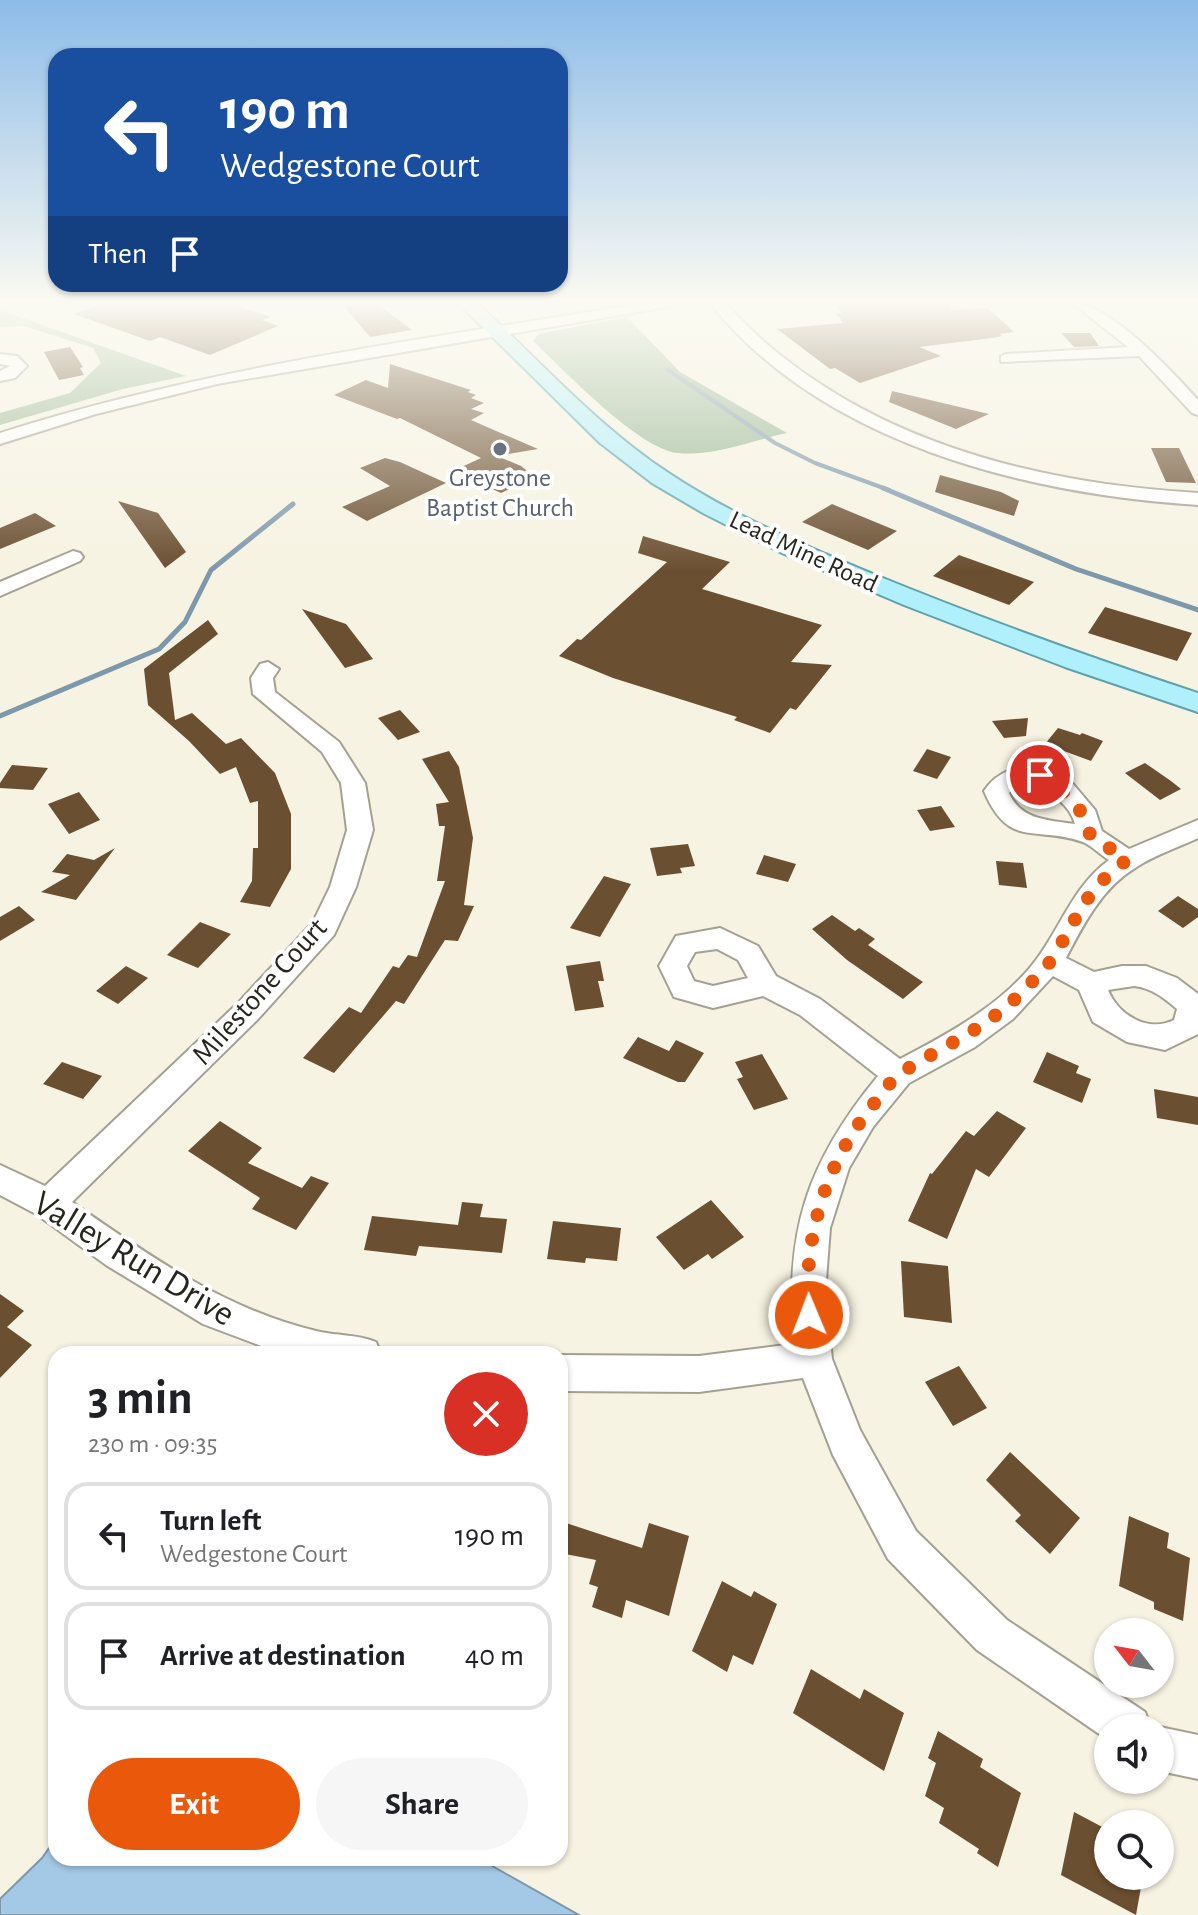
<!DOCTYPE html>
<meta charset="utf-8">
<style>
:root{--surface:#fff;--page:#f6f6f6;--text:#202124;--muted:#757577;--line:#e0e0e0;--accent:#ea580c}
body{margin:0;font-family:"Alegreya Sans",sans-serif;background:var(--page);color:var(--text);height:100vh;display:flex;flex-direction:column;font-size:30px;white-space:nowrap}
*{box-sizing:border-box;margin:0}
p{font-size:26px;color:var(--muted)}
.icon{flex:none;width:44px;height:44px;fill:none;stroke:currentColor;stroke-width:2;stroke-linecap:round;stroke-linejoin:round}
.map{position:relative;flex:1;overflow:hidden}
.side{position:absolute;left:48px;top:1346px;width:520px;height:520px;display:flex;flex-direction:column;background:var(--surface);border-radius:24px;box-shadow:0 2px 6px #0004}
.side>*{flex:none}
.banner{position:absolute;left:48px;top:48px;width:520px;height:244px;border-radius:24px;box-shadow:0 2px 6px #0004;background:#1a4fa0;color:#fff;overflow:hidden}
.needle{width:52px;rotate:301deg}
.controls{position:absolute;left:1094px;top:1618px;display:grid;gap:16px}
.controls a{display:grid;place-items:center;width:80px;height:80px;border-radius:50%;background:var(--surface);box-shadow:0 2px 6px #0004;font-size:40px}
.pin{position:absolute;display:grid;place-items:center;width:68px;height:68px;color:#fff;margin:-34px;border:4px solid #fff;border-radius:50%;box-shadow:0 2px 8px #0007}
.me{position:absolute;width:88px;margin:-44px;rotate:359deg;stroke-linejoin:round;filter:drop-shadow(0 0 6px #0008)}
.turn{display:flex;align-items:center;gap:28px;height:168px;padding:0 40px;font-size:36px}
.turn .icon{width:104px;height:104px;stroke-width:2.5}
.turn b{display:block;font-size:56px;line-height:68px}
.then{display:flex;align-items:center;height:76px;padding:0 40px;background:#0003;gap:16px;font-size:30px}
.round{display:grid;place-items:center;flex:none;width:84px;height:84px;border-radius:42px;background:var(--page)}
.head{display:flex;align-items:center;justify-content:space-between;height:136px;padding:0 40px}
h1{font-size:48px;font-weight:700;line-height:60px}
.cta{display:flex;gap:16px;margin-top:auto;padding:16px 40px}
.cta a{flex:1;height:92px;border-radius:48px;background:var(--accent);color:#fff;font-size:32px;font-weight:700;line-height:92px;text-align:center}
.cta a+a{background:var(--page);color:var(--text)}
ul{padding:0;list-style:none}
li{display:flex;align-items:center;gap:24px;height:108px;margin:0 16px 12px;padding:0 24px;border:4px solid var(--line);border-radius:24px}
li div{flex:1}
li b{display:block;font-size:30px}
li em{font-style:normal}
.map>svg:first-child{display:block}
.forest{fill:#98b693}
.water{fill:#a4c9e7;stroke:#7e98ab;stroke-width:2}
.lines{fill:none;stroke-linecap:round;stroke-linejoin:round}
.stream-far1{stroke:#7e98ab;stroke-width:4}
.stream{stroke:#7e98ab;stroke-width:5}
.building{fill:#6b4f31}
.minor-casing{stroke:#a3a191;stroke-width:4}
.major-casing{stroke:#5ea1ad;stroke-width:4}
.minor{fill:#fff;fill-rule:evenodd}
.major{fill:#b0effc;fill-rule:evenodd}
.route{stroke:#ea580c;stroke-width:14;stroke-dasharray:0 25.2}
.worship-dot{fill:#6b7280;stroke:#fff;stroke-width:3}
.labels{text-anchor:middle;stroke-width:8;stroke-linejoin:round;paint-order:stroke}
.far-worship-label{font-size:26px;fill:#5b616d;stroke:#fff}
.far-street-label{font-size:26px;fill:#26251e;stroke:#fff}
.street-label{font-size:30px;fill:#26251e;stroke:#fff}
.near-street-label{font-size:36px;fill:#26251e;stroke:#fff}
</style>
<div class="map">
<svg width="1198" height="1915" viewBox="0 0 1198 1915">
<rect width="100%" height="100%" fill="#f6f3e2"/>
<!-- forest -->
<g class="forest">
<path d="M0 310 186 376 123 389 0 425V413L70 393 101 363 93 348 24 326 0 327Z"/>
<path d="M627 317 680 372 787 433C753 440 712 457 678 453 638 449 564 370 533 341L538 334Z"/>
</g>
<!-- water -->
<path class="water" d="M56 1838V1858H478L579 1915H0V1899L42 1858Z"/>
<g class="lines">
<!-- stream-far1 -->
<path class="stream-far1" d="M668 370 775 443 815 463 889 490"/>
<!-- stream -->
<g class="stream">
<path d="M883 488 1076 569 1198 610"/>
<path d="M0 716 159 649 185 622 211 570 293 504"/>
</g>
</g>
<!-- building -->
<g class="building">
<path d="M105 303H227L271 317 262 320 278 326 210 355 160 337 150 341 74 314Z"/>
<path d="M341 303H376L412 330 370 337Z"/>
<path d="M834 303H950L951 310 988 308 1014 332 999 334 1002 336 992 338 919 347 941 356 860 383 835 368 830 369 777 329 843 323 836 313H842Z"/>
<path d="M1061 333H1090L1099 346 1074 347Z"/>
<path d="M70 347 83 367 80 368 84 375 59 380 44 352Z"/>
<path d="M390 364 471 390 468 392 476 395 471 398 484 403 471 409 484 413 471 420 538 449 497 456 521 466 535 477 501 493 453 471 481 458 400 418 397 419 334 395 366 380 388 388Z"/>
<path d="M892 391 989 414 956 429 889 402Z"/>
<path d="M1151 448H1179L1196 483 1166 482Z"/>
<path d="M385 458 400 462 446 483 367 521 342 507 390 486 360 468Z"/>
<path d="M940 475 1001 492 1019 501 1014 516 935 492Z"/>
<path d="M118 501 158 513 186 552 165 568Z"/>
<path d="M832 504 851 512 897 531 868 550 802 522Z"/>
<path d="M35 513 56 526 0 549V528Z"/>
<path d="M643 536 730 562 702 589 822 625 791 662 832 665 796 710 790 708 770 733 734 720 737 717 613 678 559 656 577 639 581 640 667 562 638 553Z"/>
<path d="M959 555 1034 582 1009 605 933 576Z"/>
<path d="M1105 607 1192 633 1177 661 1088 633Z"/>
<path d="M302 609 346 624 373 659 345 668Z"/>
<path d="M208 620 218 634 169 673 175 720 192 713 226 744 241 738 275 773 291 814V869L270 907 240 902 252 881 253 848H258V801L250 803 236 767 220 774 189 741 148 705 144 669Z"/>
<path d="M400 710 420 732 398 740 378 718Z"/>
<path d="M1028 718 1026 736 1004 738 992 721Z"/>
<path d="M1058 728 1080 735 1082 733 1103 741 1091 761 1045 744Z"/>
<path d="M927 749 951 757 937 779 913 771Z"/>
<path d="M449 751 459 767 473 838 464 905 474 906 458 941 445 940 404 1004 396 1001 334 1073 303 1058 349 1007 361 1013 393 966 399 968 408 955 417 957 445 881H437L445 826H439L436 804 449 802 422 759Z"/>
<path d="M1145 763 1171 781 1181 789 1160 800 1125 773Z"/>
<path d="M12 765 48 768 33 790 0 788V783Z"/>
<path d="M79 792 100 820 69 834 48 804Z"/>
<path d="M941 806 955 827 930 831 917 810Z"/>
<path d="M688 844 695 866 680 868 682 873 657 876 650 848Z"/>
<path d="M115 848 76 900 41 892 70 875 52 872 67 854 94 860Z"/>
<path d="M764 855 796 864 788 882 756 874Z"/>
<path d="M996 861 1023 863 1027 888 999 885Z"/>
<path d="M604 876 631 884 600 937 570 928Z"/>
<path d="M1178 896 1198 909V917L1183 928 1158 911Z"/>
<path d="M19 906 35 920 0 941V917Z"/>
<path d="M832 915 855 931 859 928 875 939 868 945 923 982 903 999 847 960 812 929Z"/>
<path d="M200 922 231 934 198 968 167 955Z"/>
<path d="M600 961 604 981H598L604 1007 575 1011 566 966Z"/>
<path d="M126 966 148 978 118 1004 96 991Z"/>
<path d="M638 1037 669 1051 676 1040 704 1053 685 1082H678L623 1058Z"/>
<path d="M1047 1052 1079 1066 1076 1073 1091 1079 1082 1103 1033 1082Z"/>
<path d="M762 1054 788 1099 754 1110 737 1079 743 1077 735 1062Z"/>
<path d="M62 1062 102 1076 83 1099 43 1084Z"/>
<path d="M1154 1089 1198 1097V1125L1157 1118Z"/>
<path d="M997 1111 1026 1128 989 1177 976 1169 947 1239 908 1221 930 1173 932 1174 966 1131 974 1136Z"/>
<path d="M220 1121 262 1148 248 1163 302 1188 311 1176 329 1183 296 1230 252 1209 260 1198 188 1151Z"/>
<path d="M711 1200 744 1237 712 1259 708 1254 684 1270 656 1237Z"/>
<path d="M462 1202 483 1204 480 1217 507 1219 502 1253 419 1246 416 1256 364 1250 372 1216 458 1225Z"/>
<path d="M553 1221 621 1228 617 1261 586 1258 585 1263 547 1259Z"/>
<path d="M901 1261 948 1266 952 1323 904 1317Z"/>
<path d="M0 1294 24 1311 7 1327 32 1345 0 1378Z"/>
<path d="M959 1366 987 1408 953 1426 925 1382Z"/>
<path d="M1010 1452 1080 1518 1050 1554 1015 1521 1021 1515 986 1480Z"/>
<path d="M1129 1516 1169 1533 1167 1548 1190 1558 1183 1621 1154 1609V1602L1119 1586Z"/>
<path d="M560 1521 642 1548 649 1523 689 1536 669 1616 626 1600 622 1618 592 1607 598 1587 589 1584 596 1560 560 1553Z"/>
<path d="M722 1581 751 1597 754 1591 777 1604 753 1665 733 1655 727 1672 692 1651Z"/>
<path d="M811 1669 860 1699 864 1689 904 1713 884 1771 793 1713Z"/>
<path d="M938 1731 983 1759 980 1767 1021 1793 998 1867 977 1853 979 1849 939 1823 944 1808 925 1796 936 1763 928 1758Z"/>
<path d="M1074 1812 1108 1830V1876H1143L1136 1915 1061 1875Z"/>
</g>
<g class="lines">
<!-- minor casing -->
<g class="minor-casing">
<g id="minor">
<path d="M644 303H674L667 307 217 384 96 414 0 444V433C209 366 428 339 644 303Z"/>
<path d="M710 303H725C739 317 753 332 768 345 888 447 1045 484 1198 493V505C1027 494 822 444 710 303Z"/>
<path d="M1072 303C1107 301 1174 373 1198 400V415L1192 413 1139 356 1001 362V356L1006 354 1128 347Z"/>
<path d="M0 354 17 356 27 366 15 378 0 381V371L10 366 0 364Z"/>
<path d="M73 551 80 553 83 557 80 561 0 596V582Z"/>
<path d="M268 662 279 669 273 678 275 692 339 742 365 783 373 830 356 887 334 935 258 1019 72 1202C146 1254 226 1310 316 1331 336 1336 356 1334 376 1342L381 1354H283L203 1324 106 1265 36 1214 0 1195V1165L45 1186 238 1003 313 922 330 887 347 830 341 783 322 752 253 694 251 678 260 664Z"/>
<path d="M1040 767 1073 784 1095 810 1102 831 1129 849 1198 820V838C1177 848 1154 855 1135 868 1102 888 1083 925 1066 958L1094 972 1122 966H1146L1177 978 1198 994V1034L1165 1050 1127 1042 1093 1022 1079 990 1053 976 1013 1019 975 1047 909 1083 873 1127 849 1168 830 1228 825 1293 832 1359 860 1430 916 1531 1007 1620 1145 1712 1151 1728H1108V1740L977 1650 888 1559 833 1455 803 1378 699 1392 560 1391V1355L699 1356 794 1344C784 1232 807 1162 878 1076L800 1015 763 996 713 1008 674 997 659 966 676 936 720 928 758 946 776 976 820 999 900 1059C950 1033 1009 1001 1041 953 1063 921 1076 884 1109 860 1101 855 1092 846 1083 842 1036 825 1009 850 984 791 999 769 1015 768 1040 767ZM1035 783C1051 793 1070 805 1075 824 1048 820 1021 820 1009 793L1018 784ZM717 949 738 960 748 978 713 986 694 981 687 966 695 952ZM1134 986C1152 988 1164 998 1177 1009L1174 1020C1148 1033 1118 1015 1108 990Z"/>
<path d="M1160 1727 1198 1735V1779L1160 1771V1728H1157Z"/>
</g>
</g>
<!-- major casing -->
<g class="major-casing">
<path id="major" d="M458 303H477C539 360 596 425 667 472 731 515 803 545 873 574 980 618 1089 657 1198 693V712L1065 667 904 605 782 553 703 513 652 483 600 443Z"/>
</g>
<!-- minor -->
<use href="#minor" class="minor"/>
<!-- major -->
<use href="#major" class="major"/>
</g>
<!-- sky -->
<linearGradient id="sky" x2="0" y2="1"><stop stop-color="#8dbce8"/><stop offset="0.53" stop-color="#fbfaf2"/><stop offset="1" stop-color="#fbfaf2" stop-opacity="0"/></linearGradient>
<rect width="1198" height="571" fill="url(#sky)"/>
<g class="lines">
<!-- route -->
<path class="route" d="M809 1315C802 1237 827 1159 877 1100 884 1091 892 1079 901 1073 944 1045 985 1030 1022 992 1031 982 1044 972 1051 960 1079 918 1082 892 1127 860L1090 835C1084 806 1064 791 1040 775"/>
</g>
<!-- markers -->
<circle class="worship-dot" cx="500" cy="449" r="8"/>
<g class="labels">
<!-- far-worship labels -->
<g class="far-worship-label">
<text x="500" y="486">Greystone<tspan x="500" dy="30">Baptist Church</tspan></text>
</g>
<!-- far-street labels -->
<g class="far-street-label">
<text transform="translate(804 551) rotate(25)" y="9">Lead Mine Road</text>
</g>
<!-- street labels -->
<g class="street-label">
<text transform="translate(259 991) rotate(-48)" y="10">Milestone Court</text>
</g>
<!-- near-street labels -->
<g class="near-street-label">
<text transform="translate(135 1257) rotate(31)" y="13">Valley Run Drive</text>
</g>
</g>
</svg>
<div class="controls">
<a><svg class="needle" viewBox="-14 -14 28 28"><path d="M0-13l5 13h-10z" fill="#e53935"/><path d="M0 13l5-13h-10z" fill="#757577"/></svg></a>
<a><svg class="icon" aria-label="sound" viewBox="0 0 24 24"><path d="M4 9h4l5-4v14l-5-4H4zM17 9q2 3 0 6"/></svg></a>
<a><svg class="icon" aria-label="search" viewBox="0 0 24 24"><circle cx="10" cy="10" r="6"/><path d="M15 15l6 6"/></svg></a>
</div>
<div class="pin" style="left:1040px;top:775px;background:#d93025"><svg class="icon" aria-label="arrive" viewBox="0 0 24 24"><path d="M6 21V4h12l-3 4 3 4H6"/></svg></div>
<svg class="me" style="left:809px;top:1315px" viewBox="-20 -20 40 40"><circle r="17" fill="#ea580c" stroke="#fff" stroke-width="3"/><path d="M0-11L8 9 0 5-8 9z" fill="#fff"/></svg>
<div class="banner">
<div class="turn"><svg class="icon" aria-label="left" viewBox="0 0 24 24"><path d="M17 20v-9H6M10 6l-5 5 5 5"/></svg><div><b>190 m</b>Wedgestone Court</div></div>
<div class="then">Then<svg class="icon" aria-label="arrive" viewBox="0 0 24 24"><path d="M6 21V4h12l-3 4 3 4H6"/></svg></div>
</div>
<section class="side">
<div class="head"><div><h1>3 min</h1><p>230 m · 09:35</p></div><a class="round" style="background:#d93025;color:#fff"><svg class="icon" aria-label="close" viewBox="0 0 24 24"><path d="M6 6l12 12M18 6L6 18"/></svg></a></div>
<ul>
<li><svg class="icon" aria-label="left" viewBox="0 0 24 24"><path d="M17 20v-9H6M10 6l-5 5 5 5"/></svg><div><b>Turn left</b><p>Wedgestone Court</p></div><em>190 m</em></li>
<li><svg class="icon" aria-label="arrive" viewBox="0 0 24 24"><path d="M6 21V4h12l-3 4 3 4H6"/></svg><div><b>Arrive at destination</b></div><em>40 m</em></li>
</ul>
<div class="cta"><a>Exit</a><a>Share</a></div>
</section>
</div>
